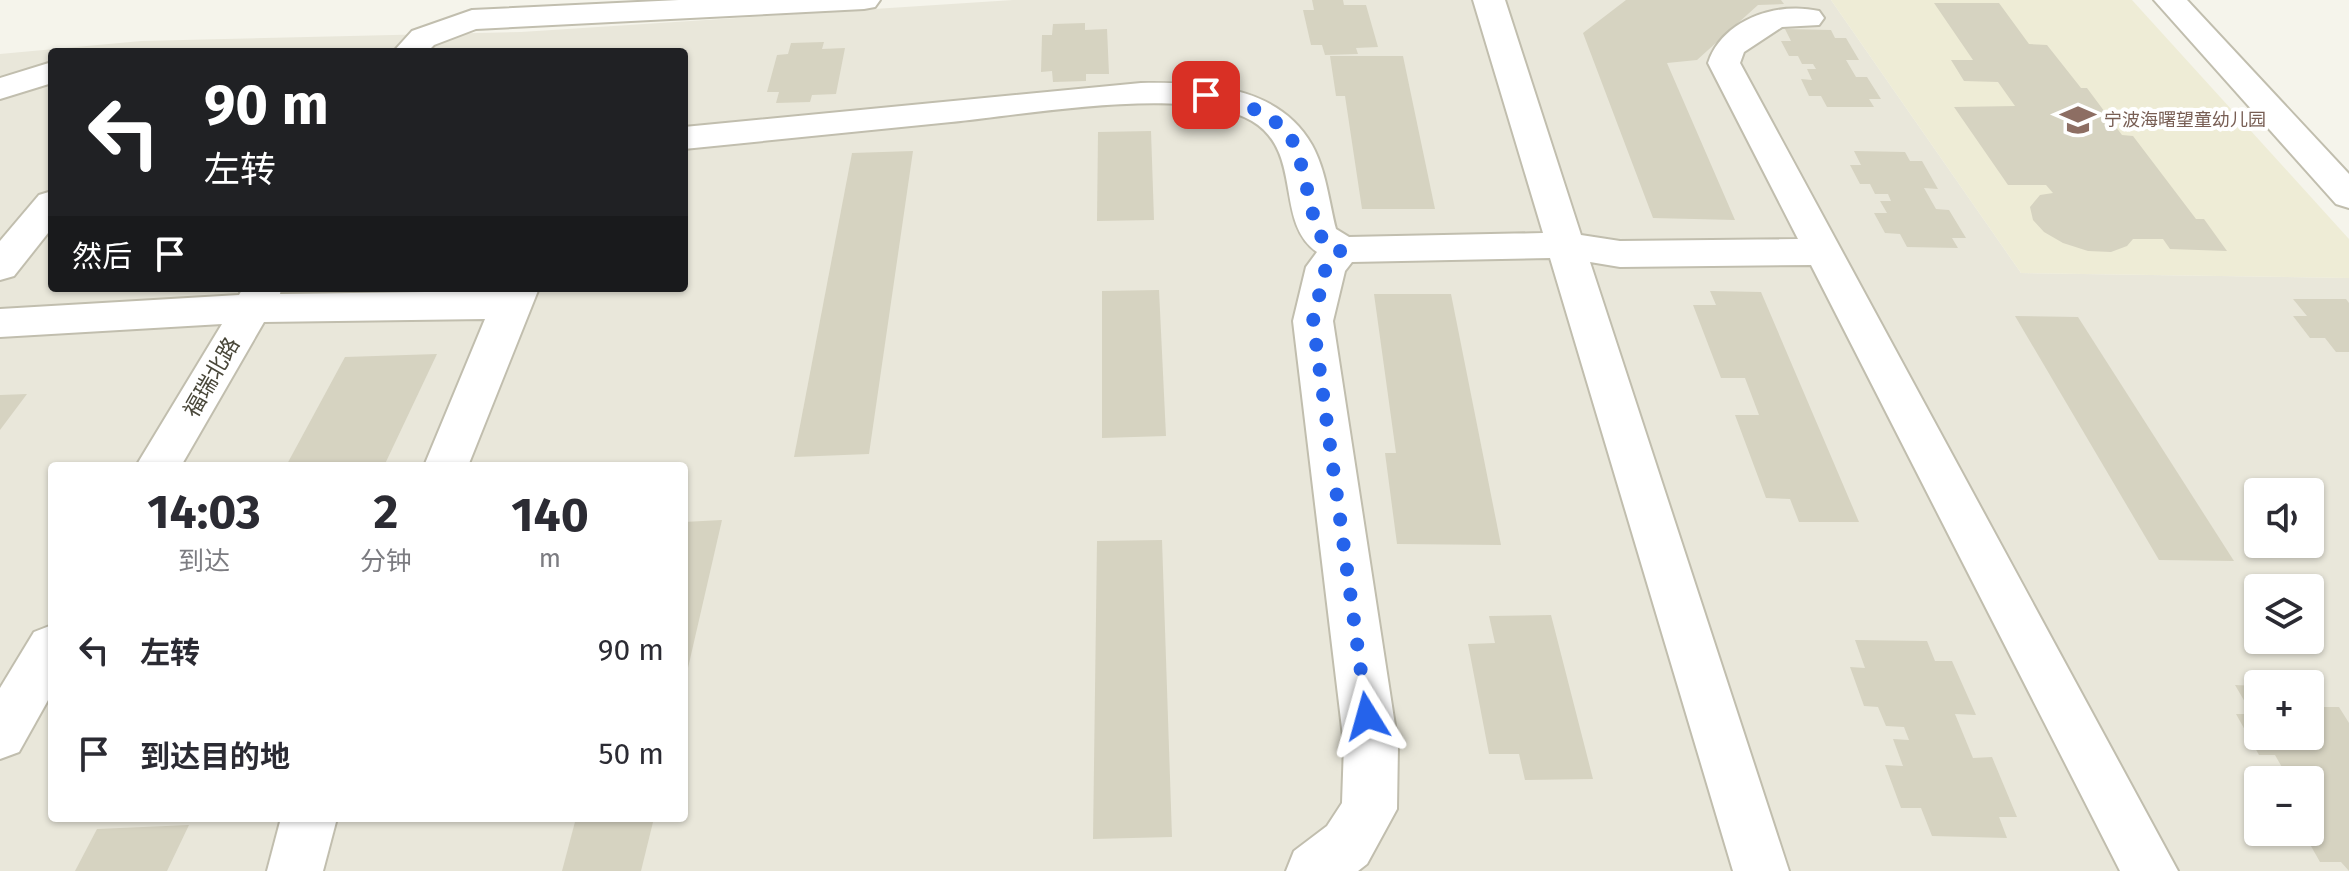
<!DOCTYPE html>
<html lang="zh">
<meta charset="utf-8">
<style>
:root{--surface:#fff;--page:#f2f2f3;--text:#2b2b33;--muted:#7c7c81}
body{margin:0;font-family:"Fira Sans","Noto Sans SC",sans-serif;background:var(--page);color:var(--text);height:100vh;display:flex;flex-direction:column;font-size:30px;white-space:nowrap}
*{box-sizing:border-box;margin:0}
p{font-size:26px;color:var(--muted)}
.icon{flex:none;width:44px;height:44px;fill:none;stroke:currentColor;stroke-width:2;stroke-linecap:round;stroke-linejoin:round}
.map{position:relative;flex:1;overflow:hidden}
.panel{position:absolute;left:48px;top:462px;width:640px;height:360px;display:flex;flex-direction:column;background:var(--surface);border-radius:8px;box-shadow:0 2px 6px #0004}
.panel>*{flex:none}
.top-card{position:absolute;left:48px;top:48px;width:640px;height:244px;border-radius:8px;box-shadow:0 2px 6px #0004;background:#202124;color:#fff;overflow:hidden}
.fabs{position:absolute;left:2244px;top:478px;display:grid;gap:16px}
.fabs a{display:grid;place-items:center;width:80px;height:80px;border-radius:8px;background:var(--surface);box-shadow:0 2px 6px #0004;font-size:40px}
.pin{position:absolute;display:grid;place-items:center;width:68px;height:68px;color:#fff;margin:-34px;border-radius:16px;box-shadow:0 4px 12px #0006}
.me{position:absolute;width:88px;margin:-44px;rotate:352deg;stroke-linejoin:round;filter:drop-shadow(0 0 6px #0008)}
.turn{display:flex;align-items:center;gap:28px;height:168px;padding:0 24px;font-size:36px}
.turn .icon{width:104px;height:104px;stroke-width:2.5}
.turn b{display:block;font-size:56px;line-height:68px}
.then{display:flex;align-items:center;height:76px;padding:0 24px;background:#0003;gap:16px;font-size:30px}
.eta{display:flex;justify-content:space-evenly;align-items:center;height:136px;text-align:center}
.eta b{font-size:48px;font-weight:700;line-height:56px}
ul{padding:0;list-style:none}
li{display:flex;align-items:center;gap:24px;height:104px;padding:0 24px}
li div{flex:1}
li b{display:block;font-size:30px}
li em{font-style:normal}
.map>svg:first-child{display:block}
.residential{fill:#e9e7da;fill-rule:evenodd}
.education{fill:#eeecd6}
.building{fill:#d6d3c1}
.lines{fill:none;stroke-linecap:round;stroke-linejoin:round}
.minor-casing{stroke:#c1beae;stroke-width:4}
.minor{fill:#fff;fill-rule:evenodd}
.route{stroke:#2563eb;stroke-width:14;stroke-dasharray:0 25.2}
.labels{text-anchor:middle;stroke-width:8;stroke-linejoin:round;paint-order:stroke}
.far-education-label{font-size:18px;fill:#785e54;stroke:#fff;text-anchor:start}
.street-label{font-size:22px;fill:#494739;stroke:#fff}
</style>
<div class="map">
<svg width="2349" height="871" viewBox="0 0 2349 871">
<rect width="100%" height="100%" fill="#f5f4eb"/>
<!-- residential -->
<path class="residential" d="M1013 0H1831L2021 273 2349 278V871H0V54L141 41 521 32ZM52 52H684V288H52ZM52 466H684V818H52ZM2258 492H2310V544H2258ZM2258 588H2310V640H2258ZM2258 684H2310V736H2258ZM2258 780H2310V832H2258Z"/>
<!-- education -->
<path class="education" d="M1831 0H2132L2349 239V278L2021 273Z"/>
<!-- building -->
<g class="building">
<path d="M1312 0H1343L1344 5H1366L1378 47 1356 48 1358 54 1325 55 1322 45H1311L1303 10H1314Z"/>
<path d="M1626 0H1781L1784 4 1758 5 1697 60 1667 63 1735 220 1653 218 1583 33Z"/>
<path d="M1934 3H1999L2029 44 2047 45 2081 88H2087L2122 135 2133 136 2196 219H2204L2227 251 2170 249 2163 239H2133L2127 246 2111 252 2088 251 2063 243 2044 232 2033 220 2030 207 2040 195 2053 193 2046 185H2008L1954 107 2015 106 1998 82 1964 81 1951 60H1973Z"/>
<path d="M1085 23V30L1107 29 1109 74H1086V81L1053 82 1052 71 1041 72 1042 35H1052L1053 24Z"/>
<path d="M1785 29 1831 30 1835 38H1846L1859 60H1846L1856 77H1867L1881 99H1869L1874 107H1827L1821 96H1809L1801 79 1812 80 1807 69H1816L1813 64H1802L1798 56H1789L1781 41H1791Z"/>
<path d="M824 42 822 49 845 48 836 94 812 95 810 102 776 103 779 92H767L777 55 788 54 791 43Z"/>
<path d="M1330 56H1403L1435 209H1362L1345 96H1336Z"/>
<path d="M1151 131 1154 220 1097 221 1098 132Z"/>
<path d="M913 151 869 454 794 457 852 153Z"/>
<path d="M1854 151 1905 152 1910 161H1922L1938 189 1924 188 1936 209 1949 210 1966 238H1952L1958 248 1907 247 1900 234 1885 233 1874 213H1887L1880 201H1891L1888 194H1875L1870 184H1860L1850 165H1861Z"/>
<path d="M1159 290 1166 436 1102 438V291Z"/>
<path d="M1710 291 1761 292 1859 522H1799L1790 499 1766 498 1735 415H1759L1745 378H1721L1693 305H1716Z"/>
<path d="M1374 294H1451L1501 545 1397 544 1385 453H1396Z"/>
<path d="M2293 299H2346L2349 303V352H2336L2325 338H2310L2293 316H2307Z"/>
<path d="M2015 316 2078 317 2234 561 2159 560Z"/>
<path d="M437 354 384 466H286L345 357Z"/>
<path d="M27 394 0 430V395Z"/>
<path d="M722 520 685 681H684V522Z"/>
<path d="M1162 540 1172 837 1093 839 1097 541Z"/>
<path d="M1551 615 1593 779 1525 780 1519 754H1489L1468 644 1495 643 1489 616Z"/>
<path d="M1855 640 1927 641 1935 661H1952L1976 715 1955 714 1973 758 1992 757 2017 817H1999L2007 838 1932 836 1921 808H1901L1885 765 1903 766 1893 739 1909 740 1904 727 1886 726 1878 707 1864 706 1850 667 1865 668Z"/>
<path d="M2235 685 2258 686V736H2310V688L2322 707H2339L2349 723V871L2341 862H2320L2303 832H2310V818H2314L2310 811V790H2313L2310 780 2305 776H2287L2275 755H2259L2236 714H2252Z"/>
<path d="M576 818H654L641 871H562Z"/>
<path d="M189 825 167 871H75L97 829Z"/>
</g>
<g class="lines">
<!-- minor casing -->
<g class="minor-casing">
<g id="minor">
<path d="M679 0H880L875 7 864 9 476 29 434 45 427 52H393L412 31 472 10Z"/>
<path d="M1473 0H1505L1581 235 1620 241 1798 239 1708 63C1722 20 1777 1 1819 11L1824 18 1819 25 1782 27 1744 52 1740 63 2178 871H2120L1811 265 1620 267 1590 262 1789 871H1733L1550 258 1352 262 1345 271 1333 321 1398 745 1397 809 1367 864 1358 871H1286L1294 851 1327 826 1342 803 1344 745 1293 321 1306 267 1317 252C1274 222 1304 152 1252 121 1190 84 1025 115 951 122 862 131 773 140 684 149V127L1141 83C1203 82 1278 85 1312 145 1326 170 1329 202 1336 229L1349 237 1543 233Z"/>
<path d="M2154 0H2187L2349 174V208L2336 204Z"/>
<path d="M52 62V83L0 99V78Z"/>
<path d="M52 191V228L14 276 0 280V241L39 195Z"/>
<path d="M243 288H281L280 294 498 291 499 288H539L468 466H424L485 319 264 322 181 466H136L222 324 0 337V309L239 295Z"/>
<path d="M52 625V693L19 752 0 759V688L34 632Z"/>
<path d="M281 818H337L323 871H267Z"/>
</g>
</g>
<!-- minor -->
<use href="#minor" class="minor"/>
</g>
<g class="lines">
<!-- route -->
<path class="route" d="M1206 95C1238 100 1286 116 1297 151 1306 178 1310 208 1319 235L1341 250 1326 267 1313 321 1367 716"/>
</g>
<!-- icons -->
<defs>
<g id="school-bare" transform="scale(2.76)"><path d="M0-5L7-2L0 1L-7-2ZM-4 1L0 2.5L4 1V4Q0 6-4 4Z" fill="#8d6e63" stroke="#fff" stroke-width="2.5" paint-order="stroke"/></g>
</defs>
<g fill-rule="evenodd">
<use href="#school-bare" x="2078" y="120"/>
</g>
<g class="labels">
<!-- far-education labels -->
<g class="far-education-label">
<text x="2104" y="126">宁波海曙望童幼儿园</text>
</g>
<!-- street labels -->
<g class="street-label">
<text transform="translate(211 377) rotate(-60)" y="8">福瑞北路</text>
</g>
</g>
</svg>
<div class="fabs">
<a><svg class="icon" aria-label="sound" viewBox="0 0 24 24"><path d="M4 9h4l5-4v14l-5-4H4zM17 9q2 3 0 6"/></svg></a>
<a><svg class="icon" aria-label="layers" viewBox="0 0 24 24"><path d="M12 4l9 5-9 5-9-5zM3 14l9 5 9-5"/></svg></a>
<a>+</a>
<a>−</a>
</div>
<div class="pin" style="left:1206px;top:95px;background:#d93025"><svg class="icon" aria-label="arrive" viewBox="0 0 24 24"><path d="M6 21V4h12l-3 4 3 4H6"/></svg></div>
<svg class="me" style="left:1367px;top:716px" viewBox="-20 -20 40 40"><path d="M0-17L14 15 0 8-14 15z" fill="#2563eb" stroke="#fff" stroke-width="4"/></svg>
<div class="top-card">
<div class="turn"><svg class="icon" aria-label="left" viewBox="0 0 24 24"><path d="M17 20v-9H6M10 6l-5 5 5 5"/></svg><div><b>90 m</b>左转</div></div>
<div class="then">然后<svg class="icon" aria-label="arrive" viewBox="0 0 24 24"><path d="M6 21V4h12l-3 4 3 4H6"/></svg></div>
</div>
<section class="panel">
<div class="eta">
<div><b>14:03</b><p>到达</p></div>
<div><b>2</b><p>分钟</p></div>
<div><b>140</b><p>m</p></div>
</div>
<ul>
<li><svg class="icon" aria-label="left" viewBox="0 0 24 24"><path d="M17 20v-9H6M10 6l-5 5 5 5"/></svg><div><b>左转</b></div><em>90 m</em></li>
<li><svg class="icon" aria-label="arrive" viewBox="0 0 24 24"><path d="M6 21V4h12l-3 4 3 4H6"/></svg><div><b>到达目的地</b></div><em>50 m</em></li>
</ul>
</section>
</div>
